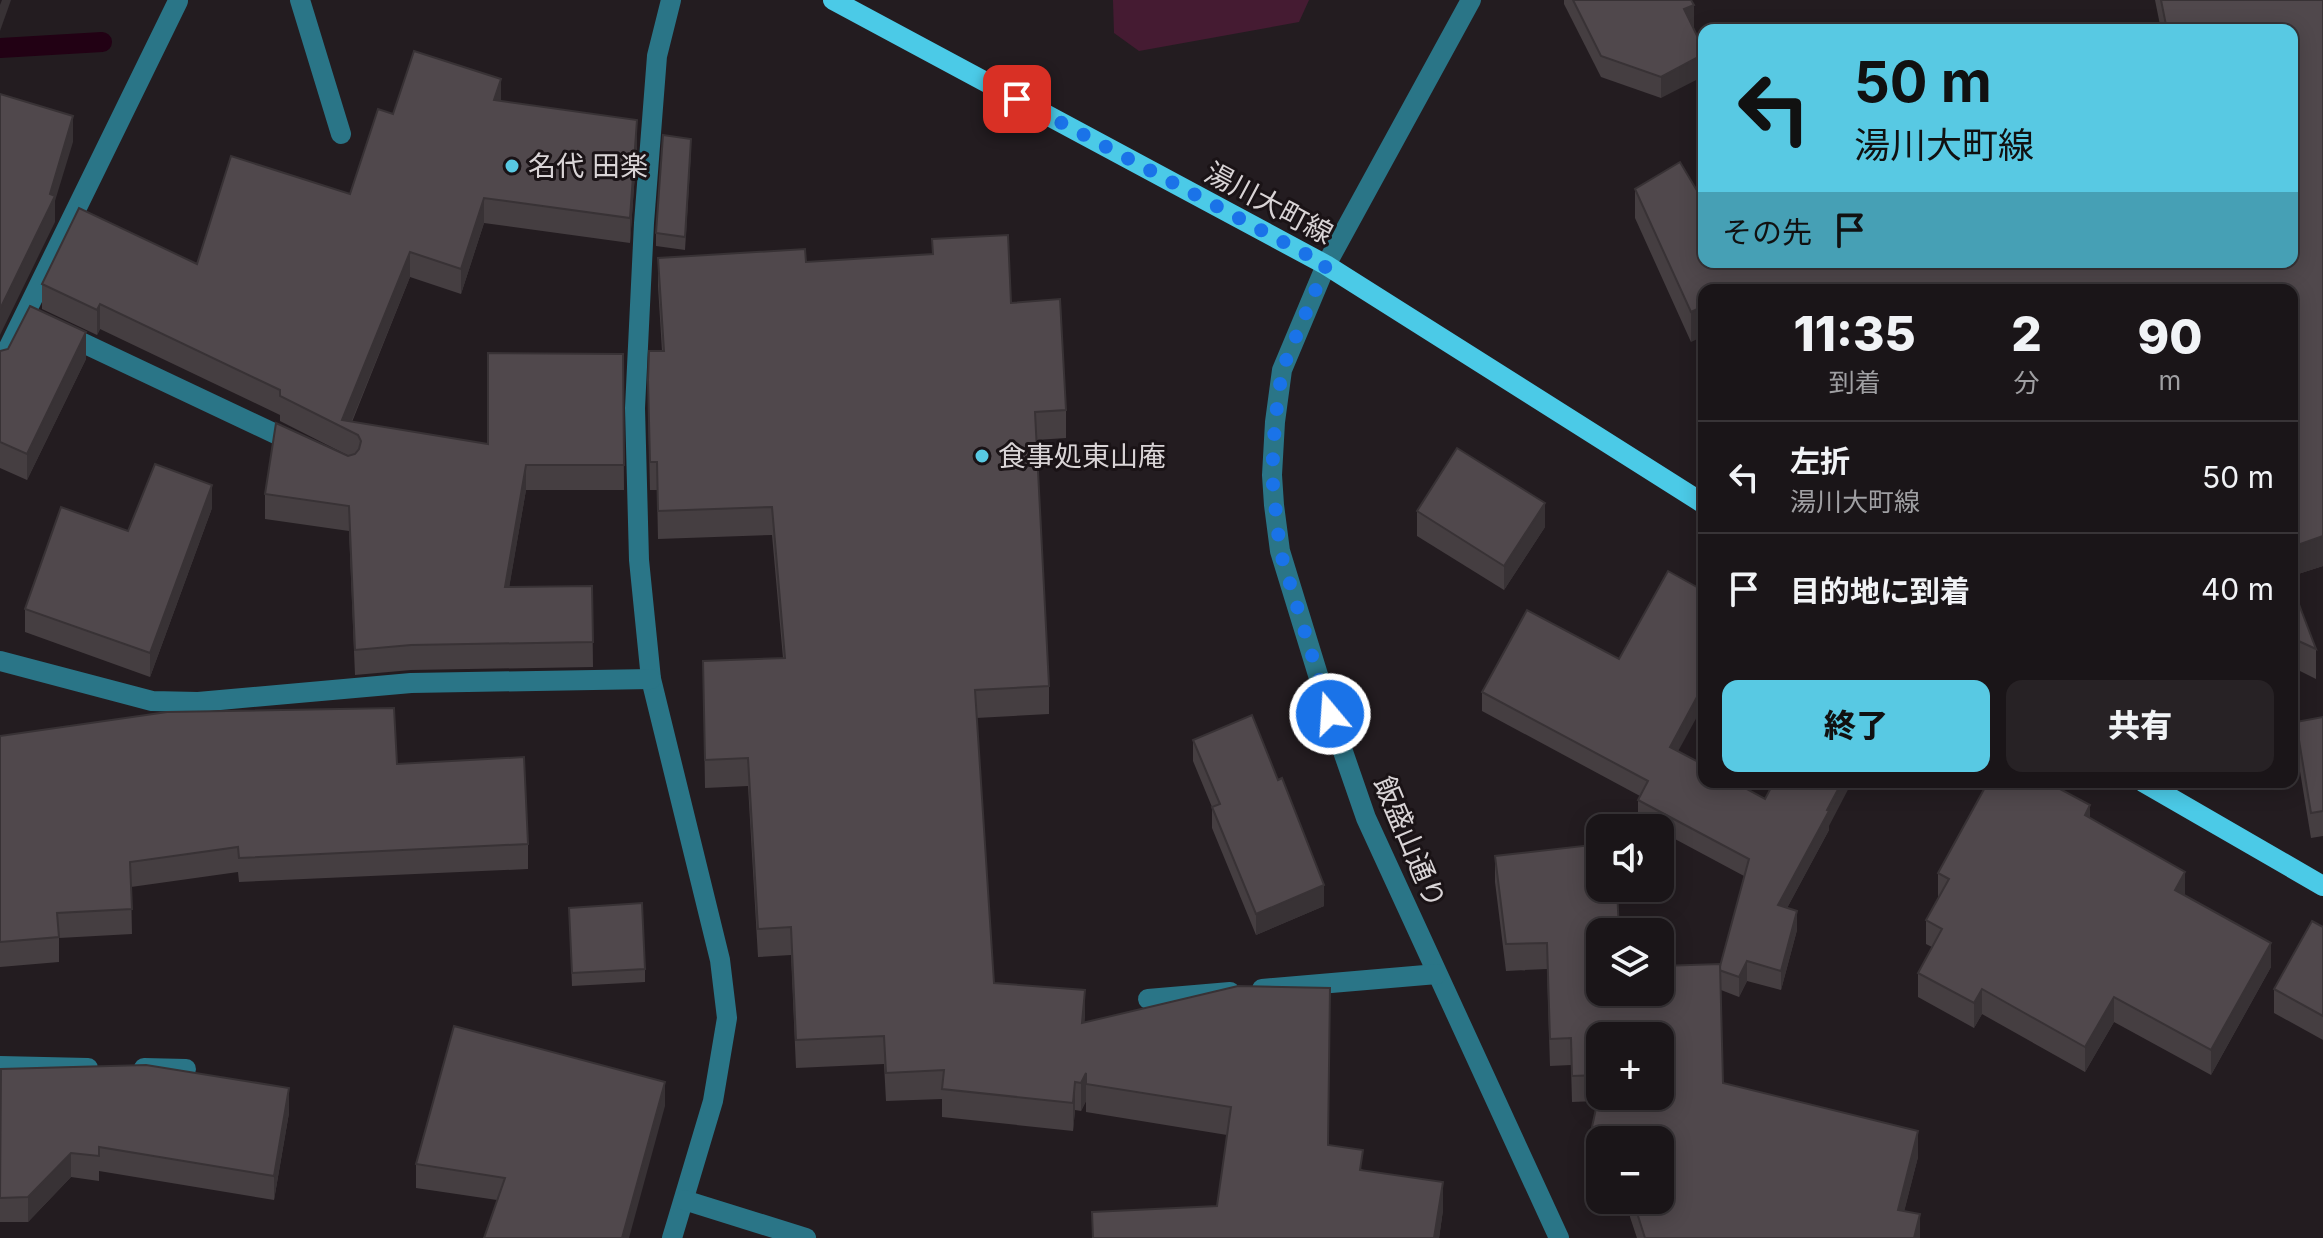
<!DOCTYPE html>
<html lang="ja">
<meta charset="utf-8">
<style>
:root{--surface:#1a1518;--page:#272225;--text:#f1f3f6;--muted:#9f9fa2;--line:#383437;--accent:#58c9e3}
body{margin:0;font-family:Inter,"Noto Sans JP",sans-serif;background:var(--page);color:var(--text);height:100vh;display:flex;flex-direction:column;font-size:30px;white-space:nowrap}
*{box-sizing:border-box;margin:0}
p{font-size:26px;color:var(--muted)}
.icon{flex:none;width:44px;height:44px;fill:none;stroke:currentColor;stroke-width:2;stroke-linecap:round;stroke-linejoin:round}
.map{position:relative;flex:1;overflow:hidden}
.side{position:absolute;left:1698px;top:284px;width:600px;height:504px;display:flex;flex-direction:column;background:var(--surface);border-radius:16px;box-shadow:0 4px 20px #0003,0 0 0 2px var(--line)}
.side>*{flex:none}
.hud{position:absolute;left:1698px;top:24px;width:600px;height:244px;border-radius:16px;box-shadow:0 4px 20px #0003,0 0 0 2px var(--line);background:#58c9e3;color:#111;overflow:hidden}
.buttons{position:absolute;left:1586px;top:814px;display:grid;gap:16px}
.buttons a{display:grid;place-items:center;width:88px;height:88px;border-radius:16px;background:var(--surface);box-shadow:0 4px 20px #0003,0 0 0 2px var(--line);font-size:40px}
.pin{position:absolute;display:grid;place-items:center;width:68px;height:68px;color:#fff;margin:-34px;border-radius:16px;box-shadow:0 4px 12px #0006}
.me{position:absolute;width:88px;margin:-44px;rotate:342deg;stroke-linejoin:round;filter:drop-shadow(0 0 6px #0008)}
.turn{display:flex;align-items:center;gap:28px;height:168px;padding:0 24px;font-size:36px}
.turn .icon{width:104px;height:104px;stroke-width:2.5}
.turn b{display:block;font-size:56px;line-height:68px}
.then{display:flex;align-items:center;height:76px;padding:0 24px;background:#0003;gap:16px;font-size:30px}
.eta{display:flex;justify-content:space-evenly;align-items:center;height:136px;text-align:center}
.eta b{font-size:48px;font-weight:800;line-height:56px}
.action{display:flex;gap:16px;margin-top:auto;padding:16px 24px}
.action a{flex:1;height:92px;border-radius:16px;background:var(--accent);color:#111;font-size:32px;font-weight:800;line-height:92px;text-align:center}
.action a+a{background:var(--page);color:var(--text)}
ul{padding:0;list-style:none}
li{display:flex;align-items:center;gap:24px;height:112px;padding:0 24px;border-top:2px solid var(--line)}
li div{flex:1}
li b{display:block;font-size:30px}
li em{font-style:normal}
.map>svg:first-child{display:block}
.green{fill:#451b32}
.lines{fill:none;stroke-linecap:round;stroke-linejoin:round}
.stream{stroke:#220114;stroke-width:20}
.minor{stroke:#2a7587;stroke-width:20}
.major{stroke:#4bcae7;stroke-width:20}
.wall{fill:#453e41;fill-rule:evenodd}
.shaded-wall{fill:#383235}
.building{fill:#50484c;stroke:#383235;stroke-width:2}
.route{stroke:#1a73e8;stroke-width:14;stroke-dasharray:0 25.2}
.poi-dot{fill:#58c9e3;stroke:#1a1316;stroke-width:3}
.labels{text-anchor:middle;stroke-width:6;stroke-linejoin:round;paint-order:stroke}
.poi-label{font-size:28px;fill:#d9d4d6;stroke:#1a1316;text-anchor:start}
.street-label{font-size:28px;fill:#d9d4d6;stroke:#1a1316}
</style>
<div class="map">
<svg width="2323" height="1238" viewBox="0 0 2323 1238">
<rect width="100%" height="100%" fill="#231c20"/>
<!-- green -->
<path class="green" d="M1113 0H1309L1299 22 1139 51 1114 33Z"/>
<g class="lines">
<!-- stream -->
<path class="stream" d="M0 48 102 42"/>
<!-- minor -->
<g class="minor">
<path d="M300 0 341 134"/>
<path d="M671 0 657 56 644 223 635 408 639 560 651 679 720 960 727 1018 713 1101 672 1238"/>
<path d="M1471 0 1326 265 1282 370 1275 422 1272 475 1274 505 1280 551 1330 714 1366 818 1559 1238"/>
<path d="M64 334 299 445"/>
<path d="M0 365 178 1"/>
<path d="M0 661 152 701 198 702 411 683 651 679"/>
<path d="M1262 989 1437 974"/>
<path d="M1148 999 1230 992"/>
<path d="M0 1066 88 1068"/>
<path d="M144 1068 186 1069"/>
<path d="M684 1200 806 1238"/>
</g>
<!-- major -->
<g class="major">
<path d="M833 0 1326 265 1704 504"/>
<path d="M2143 782 2323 886"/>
</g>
</g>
<!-- wall -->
<g class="wall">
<path d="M1564 0H1691L1694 26 1661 98 1601 77 1564 4Z"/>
<path d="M2155 0H2323V566L2292 576V290H1704L1691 342 1635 218V189L1702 199 1704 262 1913 267 2292 262V30H2161Z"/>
<path d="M501 101 637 145 630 243 484 223 461 294 410 277 352 422 488 444 623 354 624 490H526L509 587 592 586 593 667 411 670 355 675 349 531 265 519V494L349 456 280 421V415L100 329 97 335 42 309V284L197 264 350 194 393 114Z"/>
<path d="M691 152 685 250 656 246V233Z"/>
<path d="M932 239 1011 303 1066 410V438L1036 440 1049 686V714L976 718 994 983 1085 1022 1328 1145 1363 1170 1443 1210 1439 1238H1092V1212L1217 1206 1227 1135 1086 1112V1101L1081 1111 1075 1110 1073 1131 942 1117V1099L886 1101 884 1064 796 1068 791 955 758 957 748 786 705 788 703 661 783 658 772 535 658 539 657 490H650L648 408V380L662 351 658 286V258L806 262 932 254Z"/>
<path d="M0 351 86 359 27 480 0 468Z"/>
<path d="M212 508 150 677 25 632V609L128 531Z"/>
<path d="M1417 511 1545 527 1504 590 1417 536Z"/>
<path d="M2292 586 2316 649V679L2292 667Z"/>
<path d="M1482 692 1678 751 1765 799 1829 826V830L1787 908 1797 930 1781 990 1747 981 1739 997 1721 990 1723 1083 1918 1157 1904 1211 1914 1238H1637L1630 1217V1203L1621 1200H1660V1140H1600V1156L1592 1154V1127L1597 1101 1572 1102 1571 1065 1550 1066 1547 969 1506 971 1495 882V856L1600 992 1720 967 1744 876 1660 831V828H1654L1638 819V800L1640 796 1482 711ZM1600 1036 1660 1096H1600Z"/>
<path d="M2323 717V836L2311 838 2296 747V722Z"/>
<path d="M0 736 397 764 528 844V869L239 882 238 872 131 887 132 934 59 938V962L0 967Z"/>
<path d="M1193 740 1324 906 1256 935 1212 828V807L1193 761Z"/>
<path d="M2090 818 2185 895 2271 967 2211 1075 2114 1022 2085 1072 1982 1014 1974 1028 1918 997V973L1932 947 1926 944V920L1938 898V873Z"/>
<path d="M569 908 645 969V982L572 986Z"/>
<path d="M2323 927V1040L2274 1013V989Z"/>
<path d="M665 1106 497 1200 416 1188V1164Z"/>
<path d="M0 1110 289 1113 274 1200 99 1171V1181L71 1177 28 1222H0Z"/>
</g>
<!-- shaded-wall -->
<g class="shaded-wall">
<path d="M2 0H11L0 31V5Z"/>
<path d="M1694 5V26L1684 31V9Z"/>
<path d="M1704 54V76L1661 98V77Z"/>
<path d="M501 79V104L494 100Z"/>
<path d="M73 116V142L55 201V222L0 335V309L50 194Z"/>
<path d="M637 120V145L630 243V218Z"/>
<path d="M484 198V223L461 294V269Z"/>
<path d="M410 252V277L348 430 342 420Z"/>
<path d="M100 304V329L97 335V310Z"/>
<path d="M1704 306V336L1691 342V312Z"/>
<path d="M86 332V359L27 480V454Z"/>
<path d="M526 465V490L505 612V587Z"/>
<path d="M212 485V508L150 677V653Z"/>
<path d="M1545 503V527L1504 590V566Z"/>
<path d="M2323 536V566L2292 576V547Z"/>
<path d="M1704 684V704L1670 766V747Z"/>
<path d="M1842 782H1852L1829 826V830L1778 925V905Z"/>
<path d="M2090 805V830L2085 815Z"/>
<path d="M2185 872V897L2175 890Z"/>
<path d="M1324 885V906L1256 935V914Z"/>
<path d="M1797 911V930L1781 990V971Z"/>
<path d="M2271 943V967L2211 1075V1050Z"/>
<path d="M1747 961V981L1739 997V977Z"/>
<path d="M1982 989V1014L1974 1028V1003Z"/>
<path d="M1085 990V1018L1082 1051V1023Z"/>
<path d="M2114 997V1022L2085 1072V1047Z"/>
<path d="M1086 1073V1101L1081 1111V1083Z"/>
<path d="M665 1082V1106L629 1238H622Z"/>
<path d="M1075 1082V1110L1073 1131V1103Z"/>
<path d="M289 1088V1113L274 1200V1176Z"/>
<path d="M1918 1131V1157L1898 1236V1210Z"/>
<path d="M71 1153V1177L28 1222V1197Z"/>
<path d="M1443 1182V1210L1439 1238H1434Z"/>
<path d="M1920 1214V1238H1914Z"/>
</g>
<!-- building -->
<g class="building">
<path d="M1573 0H1691L1694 5 1684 9 1704 50V54L1661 77 1601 56Z"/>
<path d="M2161 0H2323V536L2292 547V290H1704V306L1691 312 1635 189 1680 162 1702 199 1704 198V262H1911L1913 267 1923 262H2292V30H2167Z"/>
<path d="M414 51 501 79 494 100 637 120 630 218 484 198 461 269 410 252 342 420 488 444V353L623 354 624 465H526L505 587 592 586 593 642 411 645 355 650 349 506 265 494 276 423 348 456 355 454 359 449 361 441 358 435 280 396V390L100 304 97 310 42 284 79 208 197 264 231 156 350 194 378 109 393 114Z"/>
<path d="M0 94 73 116 50 194 55 196 0 309Z"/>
<path d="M663 135 691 139 685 237 656 233Z"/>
<path d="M1008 235 1011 303 1060 299 1066 410 1035 412 1049 686 975 690 994 983 1085 990 1082 1023 1238 986 1330 988 1328 1145 1363 1150 1360 1170 1443 1182 1434 1238H1093L1092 1212 1217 1206 1231 1107 1086 1084V1073L1081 1083 1075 1082 1073 1103 942 1089 944 1070 886 1073 884 1036 796 1040 791 927 758 929 748 758 705 760 703 661 785 658 772 507 658 511 657 462H650L648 380 649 351H664L658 258 805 249 806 262 933 254 932 239Z"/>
<path d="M30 306 86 332 27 454 0 442V351L8 349Z"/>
<path d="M1457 448 1545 503 1504 566 1417 511Z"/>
<path d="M155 464 212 485 150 653 25 609 61 507 128 531Z"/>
<path d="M1668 571 1704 591V684L1670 747 1704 765V782H1734L1765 799 1774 782H1842L1827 810 1829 811 1778 905 1797 911 1781 971 1747 961 1739 977 1719 970 1749 859 1638 800 1648 781 1482 692 1527 610 1619 659Z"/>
<path d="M2292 586 2316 649 2292 638Z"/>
<path d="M394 708 397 764 524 757 528 844 239 858 238 847 130 862 132 909 57 913 59 937 0 942V736L167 712Z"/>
<path d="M1252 715 1278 780 1282 778 1324 885 1256 914 1212 807 1220 804 1193 740Z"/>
<path d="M2323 717V811L2311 813 2296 722Z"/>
<path d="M1988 782H2047L2090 805 2085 815 2185 872 2175 890 2271 943 2211 1050 2114 997 2085 1047 1982 989 1974 1003 1918 973 1942 929 1926 920 1949 879 1938 873Z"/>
<path d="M1600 844V888H1617L1619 932H1600V992H1660V966L1720 964 1723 1083 1918 1131 1898 1210 1920 1214 1914 1238H1645L1633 1200H1660V1140H1628L1629 1136 1592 1127 1600 1090V1096H1660V1036H1600V1075L1572 1076 1571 1038 1550 1039 1547 943 1506 944 1495 856Z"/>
<path d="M642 903 645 969 572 973 569 908Z"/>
<path d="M2312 921 2323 927V1016L2274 989Z"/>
<path d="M454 1026 665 1082 622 1238H484L505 1178 416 1164Z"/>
<path d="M146 1065 289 1088 274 1176 99 1147V1156L71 1153 28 1197 0 1198 1 1069Z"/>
</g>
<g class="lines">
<!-- route -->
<path class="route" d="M1017 99 1326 265 1282 370 1275 422 1272 475 1280 551 1330 714"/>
</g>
<!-- markers -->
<g class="poi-dot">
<circle cx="512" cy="166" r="8"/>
<circle cx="982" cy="456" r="8"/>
</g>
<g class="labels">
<!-- poi labels -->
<g class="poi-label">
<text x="528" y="176">名代 田楽</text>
<text x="998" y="466">食事処東山庵</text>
</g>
<!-- street labels -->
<g class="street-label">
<text transform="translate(1269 203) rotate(28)" y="10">湯川大町線</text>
<text transform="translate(1410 842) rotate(67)" y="10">飯盛山通り</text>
</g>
</g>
</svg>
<div class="buttons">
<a><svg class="icon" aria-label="sound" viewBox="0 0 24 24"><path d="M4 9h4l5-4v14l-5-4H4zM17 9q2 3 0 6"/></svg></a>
<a><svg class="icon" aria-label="layers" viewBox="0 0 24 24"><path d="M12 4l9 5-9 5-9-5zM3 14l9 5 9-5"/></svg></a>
<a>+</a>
<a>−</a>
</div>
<div class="pin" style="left:1017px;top:99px;background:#d93025"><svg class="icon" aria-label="arrive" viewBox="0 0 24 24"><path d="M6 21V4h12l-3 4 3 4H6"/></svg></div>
<svg class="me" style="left:1330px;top:714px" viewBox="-20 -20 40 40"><circle r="17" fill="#1a73e8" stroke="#fff" stroke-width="3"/><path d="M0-11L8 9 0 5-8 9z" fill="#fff"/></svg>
<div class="hud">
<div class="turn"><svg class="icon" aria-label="left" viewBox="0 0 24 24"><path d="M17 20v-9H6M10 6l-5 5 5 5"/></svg><div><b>50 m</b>湯川大町線</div></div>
<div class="then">その先<svg class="icon" aria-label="arrive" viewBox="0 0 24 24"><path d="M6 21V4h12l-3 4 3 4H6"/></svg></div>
</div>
<section class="side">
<div class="eta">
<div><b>11:35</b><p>到着</p></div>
<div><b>2</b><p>分</p></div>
<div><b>90</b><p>m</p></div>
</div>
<ul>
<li><svg class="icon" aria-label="left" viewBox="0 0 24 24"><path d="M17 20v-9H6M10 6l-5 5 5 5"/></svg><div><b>左折</b><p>湯川大町線</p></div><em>50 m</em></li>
<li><svg class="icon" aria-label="arrive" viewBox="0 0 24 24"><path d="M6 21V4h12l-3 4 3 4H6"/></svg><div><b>目的地に到着</b></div><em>40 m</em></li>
</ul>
<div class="action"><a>終了</a><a>共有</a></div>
</section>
</div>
